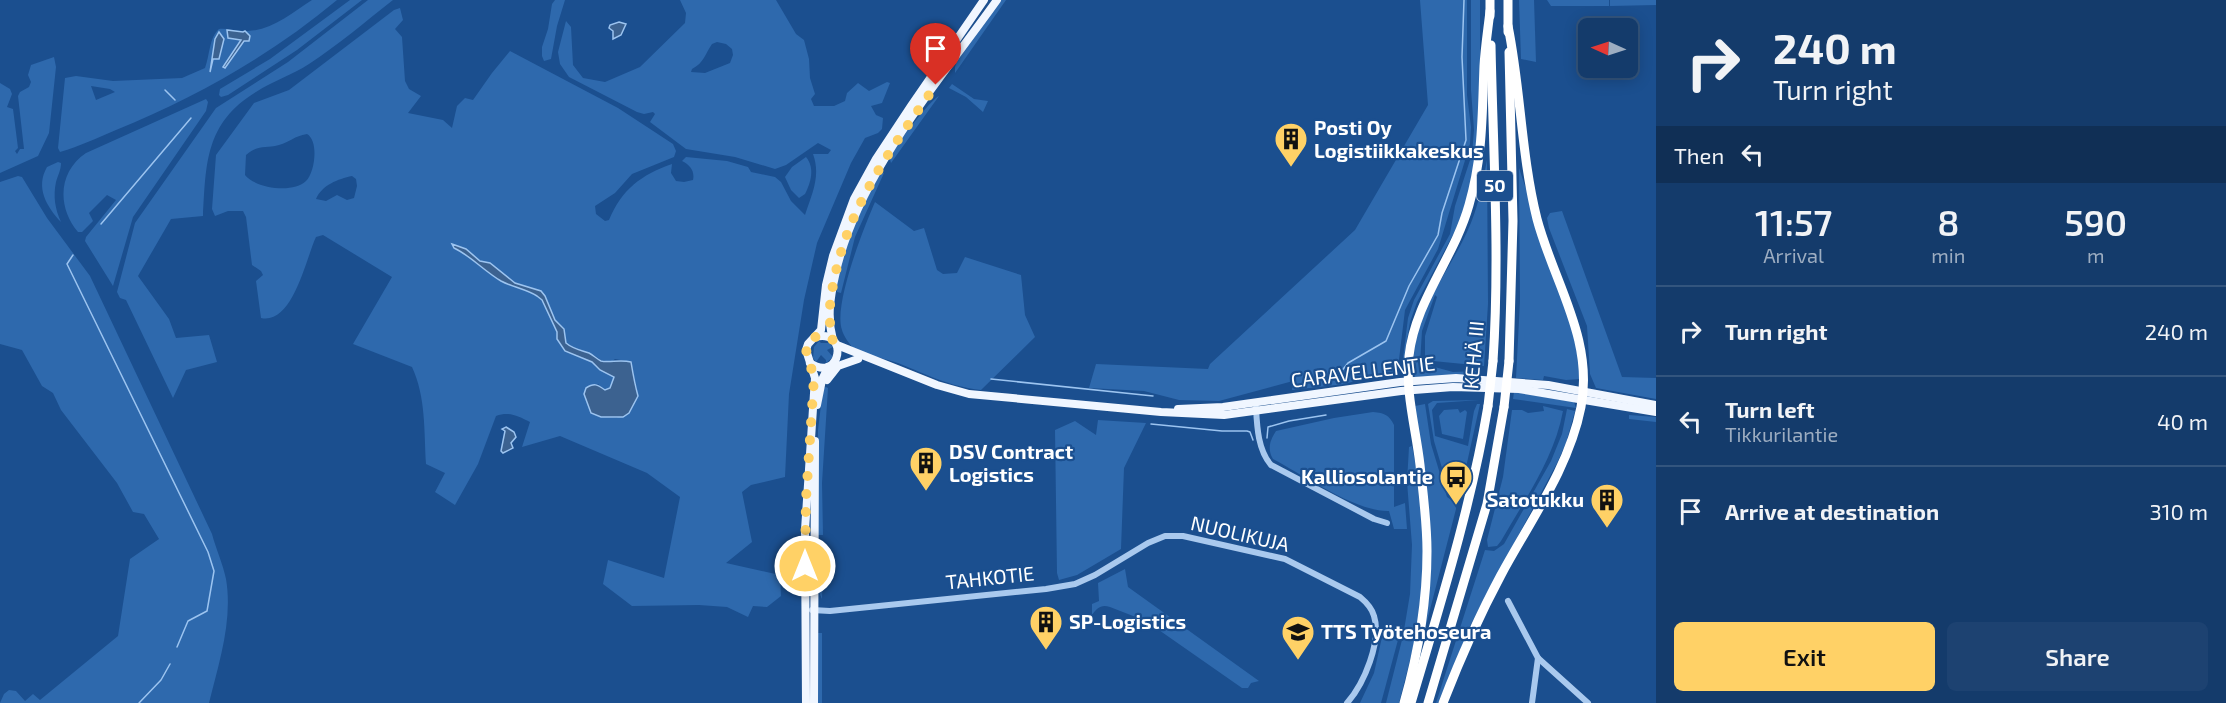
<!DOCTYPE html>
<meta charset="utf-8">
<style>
:root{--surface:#143b6b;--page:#1d4271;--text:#f1f3f6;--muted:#9dadc1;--line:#33557e;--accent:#ffd166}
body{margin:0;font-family:"Exo 2",sans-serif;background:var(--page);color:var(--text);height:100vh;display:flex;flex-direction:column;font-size:22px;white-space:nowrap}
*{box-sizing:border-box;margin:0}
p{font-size:20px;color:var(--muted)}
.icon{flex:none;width:33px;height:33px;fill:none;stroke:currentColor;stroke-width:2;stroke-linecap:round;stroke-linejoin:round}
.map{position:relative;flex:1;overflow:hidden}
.side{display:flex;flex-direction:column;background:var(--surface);width:570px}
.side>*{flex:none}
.guide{background:#143b6b;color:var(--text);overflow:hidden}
.needle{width:39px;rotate:273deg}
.controls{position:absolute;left:1578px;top:18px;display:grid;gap:12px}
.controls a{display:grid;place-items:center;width:60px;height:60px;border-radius:9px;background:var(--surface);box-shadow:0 3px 15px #0003,0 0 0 2px var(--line);font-size:30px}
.pin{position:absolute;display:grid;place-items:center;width:51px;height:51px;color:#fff;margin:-62px -26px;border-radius:50% 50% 50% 0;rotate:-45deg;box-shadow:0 0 6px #0007}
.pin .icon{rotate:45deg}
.me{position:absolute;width:66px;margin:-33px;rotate:0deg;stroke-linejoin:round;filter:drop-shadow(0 0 4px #0008)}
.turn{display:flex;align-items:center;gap:21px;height:126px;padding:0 18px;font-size:27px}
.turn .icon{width:78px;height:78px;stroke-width:2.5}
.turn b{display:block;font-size:42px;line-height:51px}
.then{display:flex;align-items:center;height:57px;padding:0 18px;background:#0003;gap:12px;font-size:22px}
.eta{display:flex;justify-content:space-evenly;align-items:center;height:102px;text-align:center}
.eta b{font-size:36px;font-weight:600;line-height:42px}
.button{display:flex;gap:12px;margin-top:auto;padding:12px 18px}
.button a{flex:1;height:69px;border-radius:9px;background:var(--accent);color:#111;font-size:24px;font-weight:600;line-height:69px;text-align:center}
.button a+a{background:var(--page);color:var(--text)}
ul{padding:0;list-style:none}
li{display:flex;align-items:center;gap:18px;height:90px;padding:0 18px;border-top:2px solid var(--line)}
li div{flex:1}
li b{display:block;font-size:22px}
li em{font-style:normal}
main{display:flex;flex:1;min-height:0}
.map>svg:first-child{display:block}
.green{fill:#2e69ad;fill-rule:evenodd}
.water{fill:#3c6290;stroke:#9cc4f0;stroke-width:1.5}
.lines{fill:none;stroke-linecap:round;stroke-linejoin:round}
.stream{stroke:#9cc4f0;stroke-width:1.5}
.minor{stroke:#a9c9ee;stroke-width:6}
.major{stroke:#f0f6ff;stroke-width:8}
.highway{stroke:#fff;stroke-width:9}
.highway-bridge{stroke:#fff;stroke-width:9}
.route{stroke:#ffd166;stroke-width:10;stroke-dasharray:0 18}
.labels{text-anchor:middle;stroke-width:4.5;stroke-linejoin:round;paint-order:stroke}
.shield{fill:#1b4f8f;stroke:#bbcadd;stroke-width:1.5}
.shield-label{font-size:18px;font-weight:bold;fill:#fff}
.poi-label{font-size:20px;font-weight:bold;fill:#fff;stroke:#1b4f8f;text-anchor:start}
.street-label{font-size:20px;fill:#fff;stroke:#1b4f8f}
</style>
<main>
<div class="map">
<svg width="1656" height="703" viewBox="0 0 1656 703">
<rect width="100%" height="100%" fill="#1b4f8f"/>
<!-- green -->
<g class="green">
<path d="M312 0H337C271 55 195 98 116 130 97 138 80 146 60 152L58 148 65 78 76 76 113 81 182 78 205 68C210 55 209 38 219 29 229 28 238 32 248 31 272 30 292 13 312 0ZM91 86 110 89 115 92 96 100Z"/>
<path d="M350 0H362L297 50 228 95 221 97 219 95 220 89 270 59Z"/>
<path d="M368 0H393C365 22 338 45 309 64 292 75 273 81 256 92 205 123 206 164 203 216L171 219 138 276 169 319 176 338 209 335 217 362 186 370 173 398 126 300 120 298 117 292 135 223 216 108 288 62Z"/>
<path d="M555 0H565L557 26 551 59 544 61 542 56V47L548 29 552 4Z"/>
<path d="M680 0H776L796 34 804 40 809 59 810 78 815 94 811 99 814 106H834L845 101 847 93 858 83 869 91 887 82 890 83 882 103 871 106 876 115 883 118 882 129 878 133 865 138 851 163 817 243 804 300 789 394 785 477 751 485 742 492 752 542 726 563 780 575 781 596 767 607 753 606 748 617 727 607 699 605 632 606 603 584 608 560 664 578 680 497 647 473 560 436 522 447 530 422C518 416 509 411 496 416L478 464 455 505 435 492 445 473 426 464C424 431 426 397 412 367L353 344 392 277 323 235 316 237C306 258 293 325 261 318L256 281 263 275 261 271 252 265 246 217 243 211H228L215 216 212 209 216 155 254 103 289 90 394 10 400 8 403 20 395 29 402 37 405 81 409 89 421 96 408 113 443 120 452 128 457 106 465 98 473 100 492 73 510 51 618 108 673 144 676 151 674 157 632 174 615 193 595 206 596 214 605 221 609 220C622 189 641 175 672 164L671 173 676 181 684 182 693 180C695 171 690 165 682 161L686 157 727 161 748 167 751 172 775 177 781 182 791 201 805 215C812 194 821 176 813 154H828L831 150 818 143 786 165 775 169 735 157 686 149 650 122 655 114 653 112 644 114 637 112 569 77 560 64 558 52 566 21 571 27 573 65 583 78 605 82 640 67 685 23 686 13ZM717 42 726 44 732 49 733 55 730 63 705 73 691 72 692 69C704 63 705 54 712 44ZM307 134C319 141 315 172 306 181 293 194 255 188 245 175L246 155C259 144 264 149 279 145 290 142 294 136 307 134ZM352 176 356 179 357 186 354 198 347 200 337 195 326 201 316 199C322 185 338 179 352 176ZM453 244 466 249 480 261 490 263 515 283 541 292 545 296 555 320 564 329 566 343 571 347 592 354 601 360 611 362 615 359 631 362 637 390 617 418 601 417 591 413 584 394 598 384 605 390 610 388 614 378 592 362 565 351C558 335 552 313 541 300 533 289 515 288 503 282 485 273 472 256 454 248Z"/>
<path d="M1000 0H1006L955 73V67L958 58Z"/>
<path d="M1420 0H1467V95L1471 127 1470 144 1438 249 1405 310 1397 376 1361 379 1345 384 1292 390 1293 381 1219 401 1179 400 1144 391 1089 388 1096 364 1208 369 1210 364 1355 230 1428 105Z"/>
<path d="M1471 0H1480V100L1477 155 1466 203 1456 229 1417 302 1410 322 1401 375 1408 318 1414 300 1450 234 1455 206 1472 154 1474 130 1471 90Z"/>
<path d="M1519 0H1534L1536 62 1521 59Z"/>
<path d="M1547 0H1609V6H1551Z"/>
<path d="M1610 0H1656V5L1610 6Z"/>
<path d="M54 57 56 67 49 133 38 156 0 173V83L10 89 12 94 7 107 13 109 18 148 15 151 17 154 20 149H24L18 96 20 92 29 87 31 82 28 75 31 65Z"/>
<path d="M952 84 974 99 988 101 983 112 966 97 949 88Z"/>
<path d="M939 96 891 163C890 158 889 159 891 154 896 145 931 99 939 96Z"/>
<path d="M206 99 208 102 206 111 133 217 113 286 85 241 86 237 116 200 107 195 89 213 93 221 82 232H78C57 207 58 172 86 153Z"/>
<path d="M806 157C815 168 811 182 805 194L799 198 791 190 785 177 792 167Z"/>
<path d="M1487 160 1488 304 1484 366 1433 361 1425 357V336L1437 297 1435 295 1422 331 1420 363 1453 372 1477 371 1478 374 1415 377C1413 370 1414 363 1414 355 1418 307 1448 273 1467 232 1478 209 1482 185 1487 160Z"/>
<path d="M58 162 61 163C61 170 58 175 56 182 53 196 55 209 61 222 47 207 35 188 47 167Z"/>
<path d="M1519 168 1575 336 1580 379 1566 380 1544 376 1543 380 1516 378 1520 301Z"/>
<path d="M884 173 855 237 841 293 837 292C836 252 861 209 880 174Z"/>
<path d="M18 176 22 177 47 218 90 276 212 534C216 549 223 564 226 579 233 620 219 663 209 703H0L4 694 9 690 16 691 25 701 33 694 40 700 118 636 130 559 159 539 144 514 133 512 117 483 61 410 53 393 42 386 22 350 0 344V182Z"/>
<path d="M875 202 914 231 924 228 937 270 943 274 957 273 965 257 1021 275 1025 315 1035 337 981 390C948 386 928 375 898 363 890 360 858 353 854 349 850 345 843 335 842 330 833 305 864 227 875 202Z"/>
<path d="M1562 211 1622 377 1656 378V399L1596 388 1590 374 1587 326 1549 228 1547 218 1550 213Z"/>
<path d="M819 341 821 343H829L833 347 827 350 833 357 826 363V360L821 355 816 362 813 358 814 347Z"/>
<path d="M826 387 828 388 822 483 823 535H817L818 430 823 388Z"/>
<path d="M1514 392 1574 402 1576 408 1513 399Z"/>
<path d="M1480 400 1437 403 1432 410 1435 436 1468 446 1474 411 1477 404H1480L1459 499 1456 500 1450 495 1434 441 1428 404 1433 401Z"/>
<path d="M1425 404 1431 444 1447 497 1456 503V509L1425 629 1426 608 1415 406Z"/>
<path d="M1543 406 1563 411C1554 459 1525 499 1501 541L1497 546 1488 547 1487 540 1503 477 1512 410H1522L1528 413 1544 411Z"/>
<path d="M1458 409 1460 413 1465 410 1467 412 1463 439 1442 434 1439 416 1444 410Z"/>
<path d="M1567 409 1575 411 1566 443 1557 463 1471 624 1438 703H1436L1485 550 1494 551 1504 544 1551 461 1562 434Z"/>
<path d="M1373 412C1385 413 1389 415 1394 425V507L1405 503 1407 529H1394L1389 511C1356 512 1303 475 1273 459 1267 449 1270 440 1276 431L1334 418Z"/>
<path d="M1629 415 1656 417V422L1629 419Z"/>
<path d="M1098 420 1146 423 1124 468 1121 549 1077 575 1059 580 1057 573 1055 430 1075 421 1096 435Z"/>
<path d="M1412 446C1423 499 1426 555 1420 608 1416 640 1407 672 1399 703H1386L1403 636 1410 594 1412 545 1407 482 1409 447Z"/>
<path d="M819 566 823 567 822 599 817 588Z"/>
<path d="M1125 569 1128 587 1259 681 1251 683 1248 688H1242L1146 621 1110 607C1101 604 1097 608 1092 615V604L1099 601 1098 583Z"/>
<path d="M1402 625 1381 703H1360L1374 673 1382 637Z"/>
<rect x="817" y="633" width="5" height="70"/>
</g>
<!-- water -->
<g class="water">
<path d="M619 22 626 24 621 35 613 39V31L609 28 610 25Z"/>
<path d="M227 30 243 32 245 31 250 36 249 41H244L225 68 223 67 241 40 228 38Z"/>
<path d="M219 32 224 39 219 59H213L210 72 215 39Z"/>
<path d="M452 244 466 249 480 261 490 263 515 283 541 291 545 296 555 320 564 329 566 343C573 349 580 350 589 353 593 355 597 359 601 361 610 363 620 359 631 362 633 374 635 385 638 396L629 413 623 417H601L591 413 584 394 586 388C594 383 597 384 605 390L610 388 614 377 600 370 592 362 565 351 557 339V332L542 300 537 296C526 289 512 287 501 281 484 271 471 256 454 248Z"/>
<path d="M506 427 514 432 516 437 511 443 513 448 503 453 501 451 505 431 502 429Z"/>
</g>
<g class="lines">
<!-- stream -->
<g class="stream">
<path d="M165 90 175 100"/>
<path d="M101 224 191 118"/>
<path d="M73 255 67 264 208 552 214 571 207 611 188 621 177 647"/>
<path d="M991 379 1153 396"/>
<path d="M1337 381 1340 373 1348 363 1386 341 1409 286 1438 235 1442 213 1466 140 1462 57 1464 0"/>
<path d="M1151 424 1222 431H1247L1250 432 1253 440"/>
<path d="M1267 438 1268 427 1289 421 1326 415"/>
<path d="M139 703 161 680 170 664"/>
</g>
<!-- minor -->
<g class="minor">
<path d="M1256 408C1257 427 1258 450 1271 465L1374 519 1387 523"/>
<path d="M1508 601 1538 658 1532 703"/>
<path d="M812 610 830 611 1046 589 1075 584 1095 575 1148 543 1165 536H1183L1285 559 1360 597C1366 602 1372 608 1374 616 1382 641 1364 684 1347 703"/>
<path d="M1538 658 1588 703"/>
</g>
<!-- major -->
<g class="major">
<path d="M833 340C827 318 830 298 835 276 856 176 938 83 997 0"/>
<path d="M837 345 937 385 969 394 1161 412 1224 415 1401 391 1453 387 1519 389 1656 412"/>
<path d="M810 363C841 384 850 328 815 337"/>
<path d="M827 380 838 366 858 359"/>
<path d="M817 405 822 380 828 367"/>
<path d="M1178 409 1223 407 1400 382 1456 378 1548 385 1656 405"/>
<path d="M806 703 805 530 815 378 806 350 808 344 821 330 826 285 833 256 854 199 876 159 911 106 984 0"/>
<path d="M814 703 815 441"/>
</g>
<!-- highway -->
<g class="highway">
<path d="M1490 0V16"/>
<path d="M1508 0V32"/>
<path d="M1491 45C1493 150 1500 256 1493 361"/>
<path d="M1509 52 1513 221 1509 361"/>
<path d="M1404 703C1418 654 1427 602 1427 551 1427 522 1423 493 1420 465 1416 429 1405 392 1409 356 1415 301 1454 258 1469 205 1483 156 1482 116 1484 66 1485 48 1488 29 1490 11"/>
<path d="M1411 703C1440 605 1471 507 1488 406"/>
<path d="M1428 703 1487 504 1504 407"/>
<path d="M1443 703C1460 659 1479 616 1501 575 1530 521 1569 468 1581 407 1594 339 1554 283 1537 219 1521 155 1521 90 1508 26"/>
</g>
<!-- highway-bridge -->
<g class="highway-bridge">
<path d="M1488 406 1493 361"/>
<path d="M1504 407 1509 361"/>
</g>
</g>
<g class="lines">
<!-- route -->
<path class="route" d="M805 566 806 499 814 378 806 350 808 344 815 337 824 336 833 340C827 318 830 298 835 276 850 203 894 145 936 85"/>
</g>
<!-- icons -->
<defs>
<g id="building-pin" transform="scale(1.725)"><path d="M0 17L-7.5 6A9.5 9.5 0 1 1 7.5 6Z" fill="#ffd166" stroke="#1b4f8f"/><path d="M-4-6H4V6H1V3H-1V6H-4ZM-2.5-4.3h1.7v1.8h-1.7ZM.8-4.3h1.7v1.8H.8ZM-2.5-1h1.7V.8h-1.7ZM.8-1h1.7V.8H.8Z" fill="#111"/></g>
<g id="bus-pin" transform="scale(1.725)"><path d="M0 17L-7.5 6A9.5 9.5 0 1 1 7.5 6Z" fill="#ffd166" stroke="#1b4f8f"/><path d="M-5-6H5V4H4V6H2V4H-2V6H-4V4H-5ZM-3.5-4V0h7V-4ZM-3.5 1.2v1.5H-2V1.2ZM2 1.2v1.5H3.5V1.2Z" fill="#111"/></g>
<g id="school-pin" transform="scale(1.725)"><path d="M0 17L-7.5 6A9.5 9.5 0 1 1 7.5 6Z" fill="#ffd166" stroke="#1b4f8f"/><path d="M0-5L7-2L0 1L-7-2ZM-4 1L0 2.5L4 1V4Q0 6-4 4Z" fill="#111"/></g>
</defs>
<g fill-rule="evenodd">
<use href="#building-pin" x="1291" y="139"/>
<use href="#building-pin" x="926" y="463"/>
<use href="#bus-pin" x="1456" y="477"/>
<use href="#building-pin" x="1607" y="500"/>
<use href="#building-pin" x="1046" y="622"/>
<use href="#school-pin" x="1298" y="632"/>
</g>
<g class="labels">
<!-- shield labels -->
<rect class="shield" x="1477" y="171" width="36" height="30" rx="4.5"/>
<g class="shield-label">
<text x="1495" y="192">50</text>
</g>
<!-- poi labels -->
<g class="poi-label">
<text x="1314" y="135">Posti Oy<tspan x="1314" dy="23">Logistiikkakeskus</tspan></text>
<text x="949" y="459">DSV Contract<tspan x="949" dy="23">Logistics</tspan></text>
<text x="1433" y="484" text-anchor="end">Kalliosolantie</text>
<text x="1584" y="507" text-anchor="end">Satotukku</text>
<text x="1069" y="629">SP-Logistics</text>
<text x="1321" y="639">TTS Työtehoseura</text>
</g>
<!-- street labels -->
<g class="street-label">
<text transform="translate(1474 355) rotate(-85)" y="7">KEHÄ III</text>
<text transform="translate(1363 372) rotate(-7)" y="7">CARAVELLENTIE</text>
<text transform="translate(1240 534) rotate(13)" y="7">NUOLIKUJA</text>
<text transform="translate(990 578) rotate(-6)" y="7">TAHKOTIE</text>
</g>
</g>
</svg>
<div class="controls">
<a><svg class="needle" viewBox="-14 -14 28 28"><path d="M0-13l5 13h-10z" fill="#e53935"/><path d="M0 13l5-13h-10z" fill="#9dadc1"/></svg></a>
</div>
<div class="pin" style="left:936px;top:85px;background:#d93025"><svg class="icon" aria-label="arrive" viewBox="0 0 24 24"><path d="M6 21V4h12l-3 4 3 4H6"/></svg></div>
<svg class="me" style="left:805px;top:566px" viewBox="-20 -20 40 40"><circle r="17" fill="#ffd166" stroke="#fff" stroke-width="3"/><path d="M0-11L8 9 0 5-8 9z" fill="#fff"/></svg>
</div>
<section class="side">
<div class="guide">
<div class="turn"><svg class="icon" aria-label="right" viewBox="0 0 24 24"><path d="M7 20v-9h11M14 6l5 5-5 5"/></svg><div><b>240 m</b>Turn right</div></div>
<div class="then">Then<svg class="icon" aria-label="left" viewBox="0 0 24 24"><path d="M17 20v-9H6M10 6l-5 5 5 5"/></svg></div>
</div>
<div class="eta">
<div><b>11:57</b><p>Arrival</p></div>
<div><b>8</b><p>min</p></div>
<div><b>590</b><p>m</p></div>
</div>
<ul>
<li><svg class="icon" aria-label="right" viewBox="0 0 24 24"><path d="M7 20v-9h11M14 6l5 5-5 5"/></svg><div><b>Turn right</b></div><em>240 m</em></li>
<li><svg class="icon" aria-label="left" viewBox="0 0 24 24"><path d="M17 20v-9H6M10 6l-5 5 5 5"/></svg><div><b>Turn left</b><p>Tikkurilantie</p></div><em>40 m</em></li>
<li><svg class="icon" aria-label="arrive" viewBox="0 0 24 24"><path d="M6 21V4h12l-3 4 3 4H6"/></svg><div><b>Arrive at destination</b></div><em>310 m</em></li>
</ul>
<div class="button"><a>Exit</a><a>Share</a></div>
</section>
</main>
